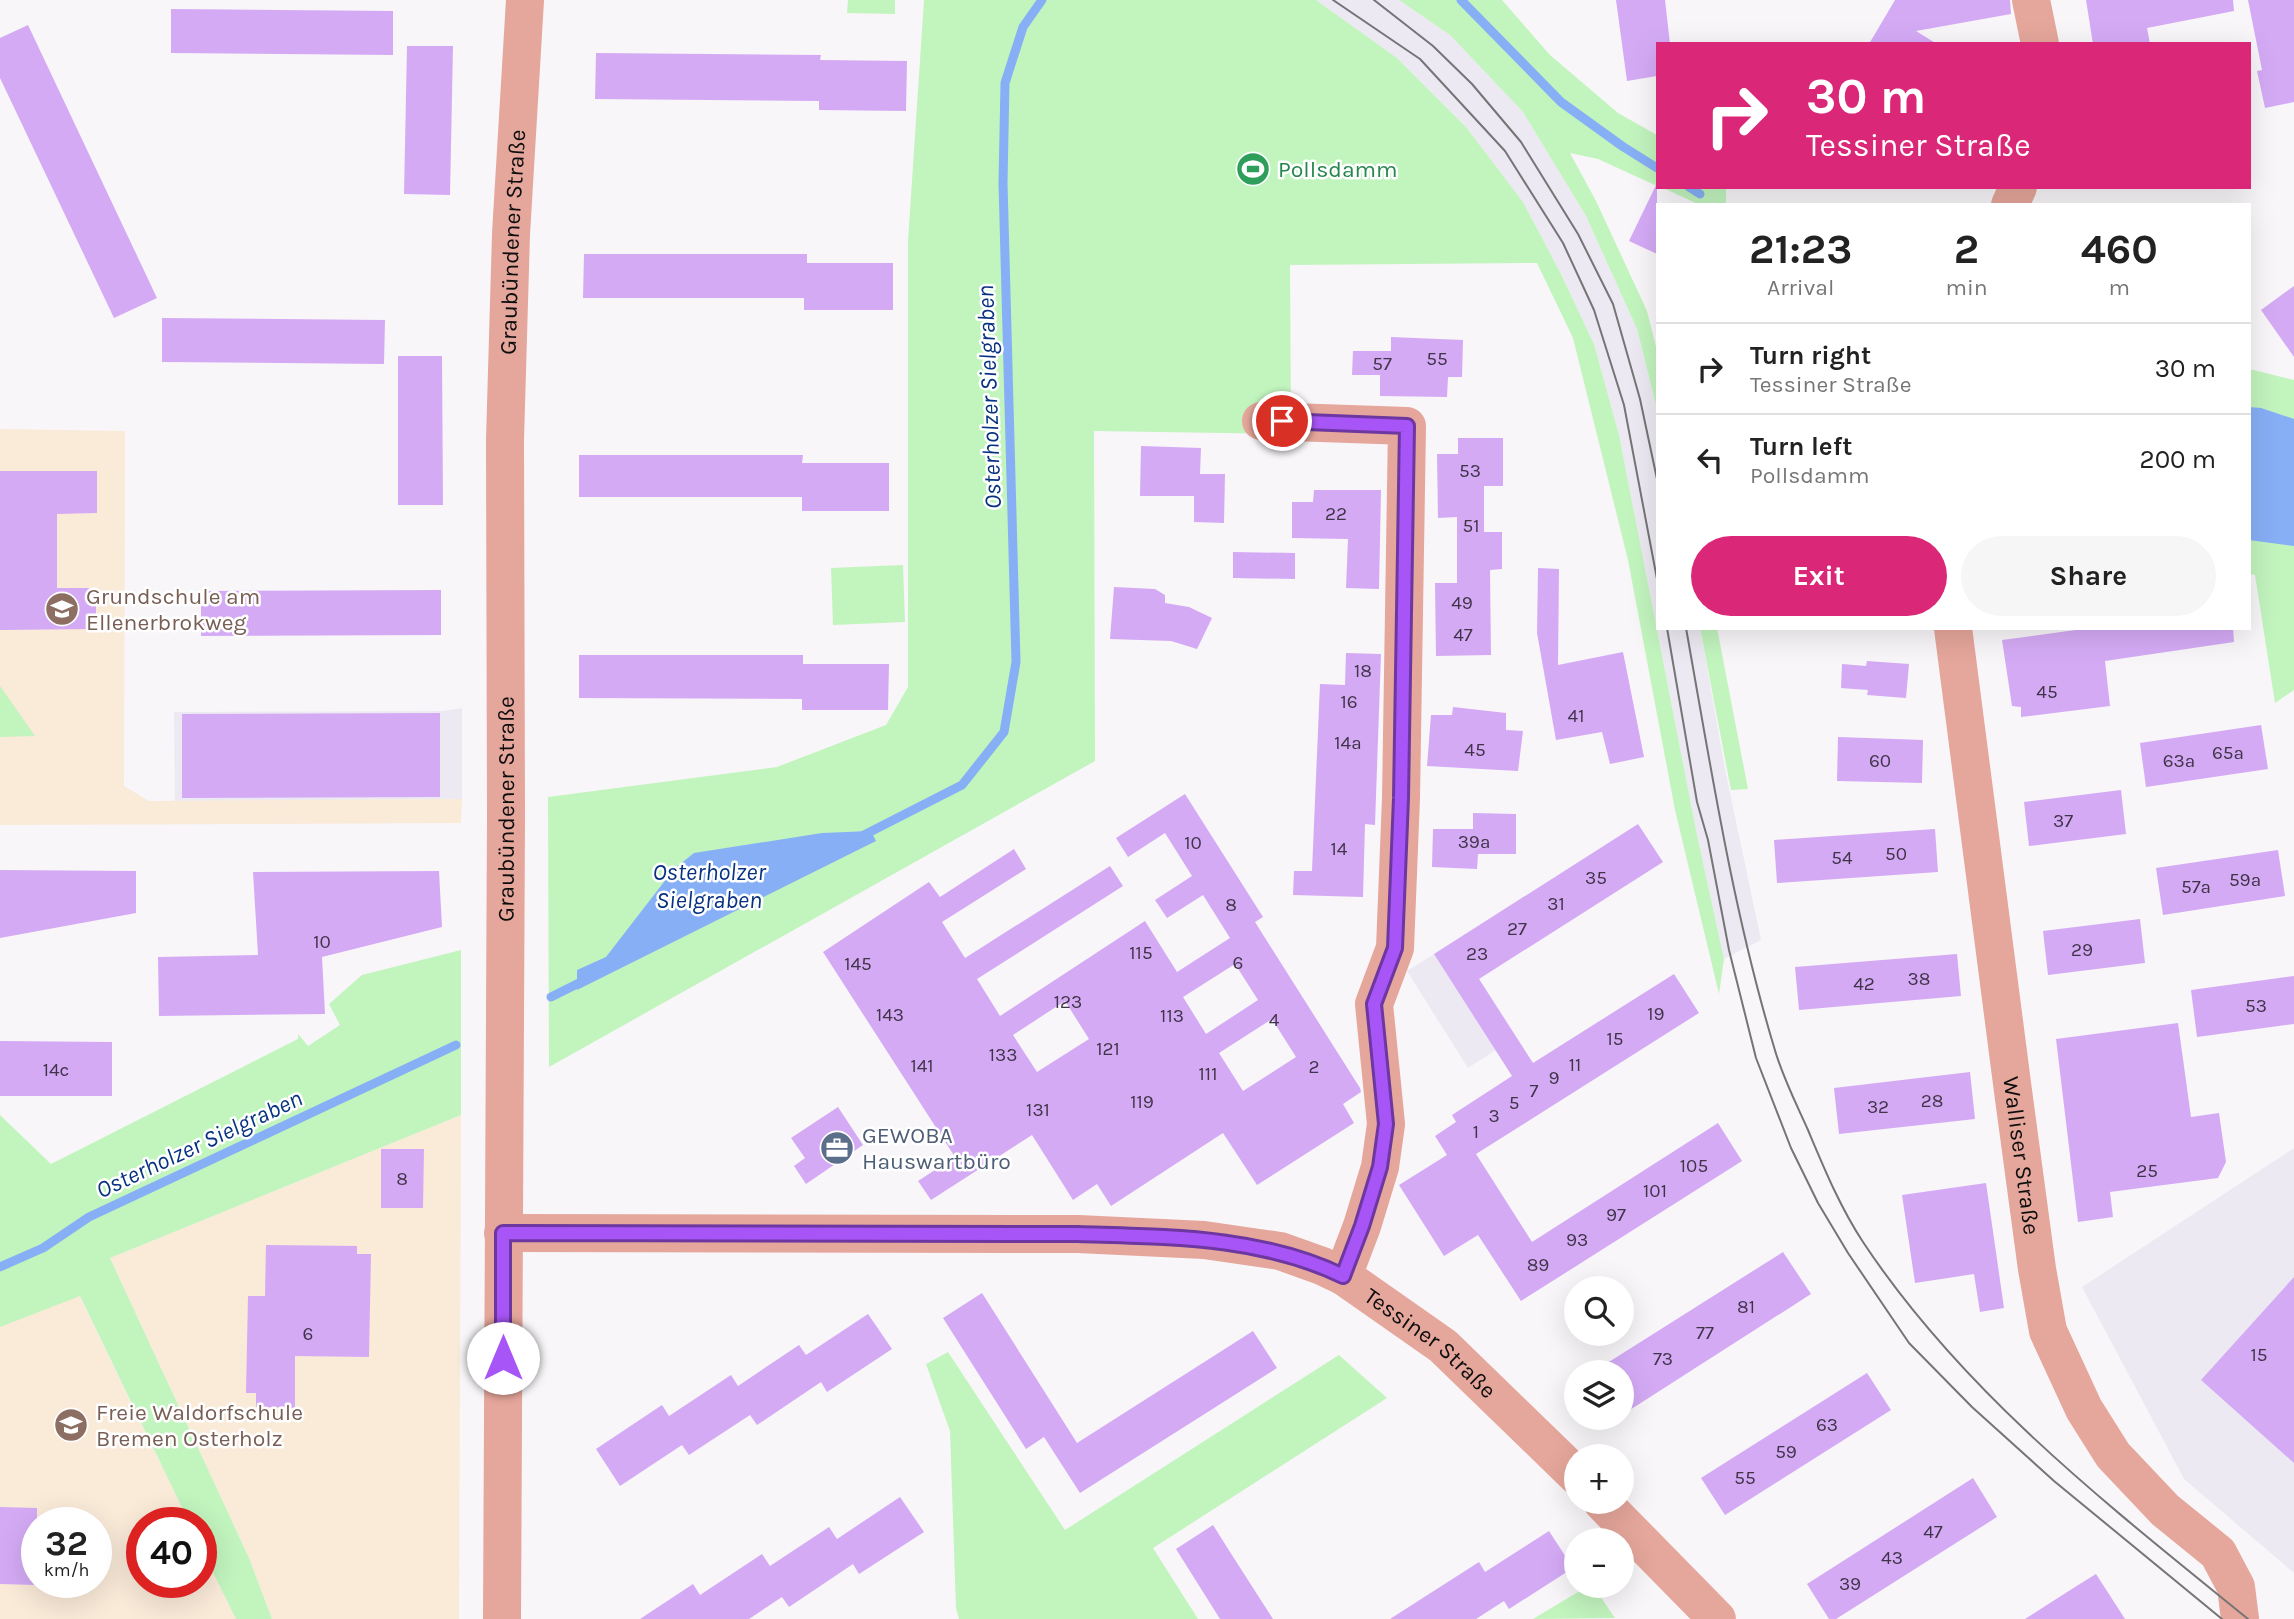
<!DOCTYPE html>
<meta charset="utf-8">
<style>
:root{--surface:#fff;--page:#f6f6f6;--text:#222;--muted:#767676;--line:#e0e0e0;--accent:#db2777}
body{margin:0;font-family:Karla,sans-serif;background:var(--page);color:var(--text);height:100vh;display:flex;flex-direction:column;font-size:26px;white-space:nowrap}
*{box-sizing:border-box;margin:0}
p{font-size:23px;color:var(--muted)}
.icon{flex:none;width:38px;height:38px;fill:none;stroke:currentColor;stroke-width:2;stroke-linecap:round;stroke-linejoin:round}
.map{position:relative;flex:1;overflow:hidden}
.details{position:absolute;left:1656px;top:203px;width:595px;height:427px;display:flex;flex-direction:column;background:var(--surface);border-radius:0px;box-shadow:0 7px 28px #0002}
.details>*{flex:none}
.banner{position:absolute;left:1656px;top:42px;width:595px;height:147px;border-radius:0px;box-shadow:0 7px 28px #0002;background:#db2777;color:#fff;overflow:hidden}
.controls{position:absolute;left:1564px;top:1276px;display:grid;gap:14px}
.controls a{display:grid;place-items:center;width:70px;height:70px;border-radius:50%;background:var(--surface);box-shadow:0 7px 28px #0002;font-size:35px}
.speed{position:absolute;left:21px;top:1507px;display:flex;gap:14px;font-size:35px;font-weight:700;text-align:center}
.speed>*{display:grid;place-content:center;width:91px;height:91px;border-radius:50%;background:var(--surface);box-shadow:0 7px 28px #0002;line-height:1}
.speed small{font-size:18px;font-weight:400}
.speed .limit{border:10px solid #d22;background:#fff;color:#111}
.pin{position:absolute;display:grid;place-items:center;width:60px;height:60px;color:#fff;margin:-30px;border:4px solid #fff;border-radius:50%;box-shadow:0 2px 7px #0007}
.me{position:absolute;width:77px;margin:-38px;rotate:0deg;stroke-linejoin:round;filter:drop-shadow(0 0 5px #0008)}
.turn{display:flex;align-items:center;gap:24px;height:147px;padding:0 35px;font-size:32px}
.turn .icon{width:91px;height:91px;stroke-width:2.5}
.turn b{display:block;font-size:49px;line-height:60px}
.eta{display:flex;justify-content:space-evenly;align-items:center;height:119px;text-align:center}
.eta b{font-size:42px;font-weight:700;line-height:49px}
.action{display:flex;gap:14px;margin-top:auto;padding:14px 35px}
.action a{flex:1;height:80px;border-radius:42px;background:var(--accent);color:#fff;font-size:28px;font-weight:700;line-height:80px;text-align:center}
.action a+a{background:var(--page);color:var(--text)}
ul{padding:0;list-style:none}
li{display:flex;align-items:center;gap:21px;height:91px;padding:0 35px;border-top:2px solid var(--line)}
li div{flex:1}
li b{display:block;font-size:26px}
li em{font-style:normal}
.map>svg:first-child{display:block}
.built{fill:#ede9f2}
.education{fill:#faead8;fill-rule:evenodd}
.green{fill:#c2f4be}
.water{fill:#87aff6}
.lines{fill:none;stroke-linecap:round;stroke-linejoin:round}
.stream{stroke:#87aff6;stroke-width:9}
.building{fill:#d4aaf5;fill-rule:evenodd}
.minor{stroke:#e5a69b;stroke-width:38}
.tram{stroke:#757476;stroke-width:2}
.route-casing{stroke:#6d37a1;stroke-width:18}
.route{stroke:#a855f7;stroke-width:12}
.labels{text-anchor:middle;stroke-width:5;stroke-linejoin:round;paint-order:stroke}
.number-label{font-size:19px;fill:#403448}
.leisure-label{font-size:23px;fill:#27864d;stroke:#fff;text-anchor:start}
.street-label{font-size:23px;fill:#0e0d0e;stroke:#fff}
.education-label{font-size:23px;fill:#785e54;stroke:#fff;text-anchor:start}
.service-label{font-size:23px;fill:#4e5e75;stroke:#fff;text-anchor:start}
.water-label{font-size:24px;font-style:italic;fill:#073282;stroke:#fff}
</style>
<div class="map">
<svg width="2294" height="1619" viewBox="0 0 2294 1619">
<rect width="100%" height="100%" fill="#f8f6f9"/>
<!-- built -->
<g class="built">
<path d="M1316 0H1399L1450 35 1523 112 1586 216 1637 329 1657 409V628H1700L1725 769 1761 940 1724 959 1697 835 1619 435 1594 344 1560 272 1523 202 1466 127 1397 58Z"/>
<path d="M462 708V799L175 801 174 712 443 711Z"/>
<path d="M1455 941 1516 1037 1468 1068 1407 971Z"/>
<path d="M2294 1148V1573L2184 1479 2082 1287Z"/>
</g>
<!-- education -->
<g class="education">
<path d="M0 429 125 431 124 786 149 801 462 799 461 823 0 825Z"/>
<path d="M461 1115 459 1619H272L249 1558 110 1258Z"/>
<path d="M79 1295 189 1522H142V1582H201V1548L236 1619H0V1327ZM37 1522H96V1582H37Z"/>
</g>
<!-- green -->
<g class="green">
<path d="M848 0H895V14L847 13Z"/>
<path d="M924 0H1316L1397 58 1466 127 1523 202 1560 272 1594 344 1619 435 1697 835 1724 959 1719 994 1675 810 1628 560 1573 338 1537 263 1290 265 1291 434 1094 431 1095 761 549 1067 548 797 777 767 886 725 908 687V241Z"/>
<path d="M1399 0H1502L1550 55 1618 113 1657 135V186L1598 159 1570 153 1596 201 1647 311 1657 351V409L1637 329 1586 216 1523 112 1450 35Z"/>
<path d="M1661 187H1726V205H1700Z"/>
<path d="M2249 369 2294 380V690L2275 703 2255 575 2249 574Z"/>
<path d="M903 565 905 622 833 625 831 568Z"/>
<path d="M1700 628H1717L1748 789 1731 790Z"/>
<path d="M0 686 35 736 0 737Z"/>
<path d="M461 950V1115L110 1258 249 1558 272 1619H236L201 1548V1522H189L80 1296 0 1327V1115L51 1164 298 1039V1034L308 1046 340 1025 329 1004 362 975Z"/>
<path d="M948 1352 1065 1530 1339 1355 1387 1398 1153 1548 1198 1619H959L956 1608 950 1431 926 1364Z"/>
<path d="M1588 1586H1593L1615 1618 1533 1619Z"/>
</g>
<!-- water -->
<g class="water">
<path d="M2249 407 2261 408 2294 419V546L2249 540Z"/>
<path d="M871 831 876 841 577 990V970L606 957 674 869 694 853 822 833Z"/>
</g>
<g class="lines">
<!-- stream -->
<g class="stream">
<path d="M1461 0 1561 102 1622 146 1657 168"/>
<path d="M1689 187 1700 194"/>
<path d="M860 837 962 785 1004 732 1016 662 1003 183 1005 83 1023 27 1042 0"/>
<path d="M551 997 587 979"/>
<path d="M0 1267 43 1248 89 1217 456 1045"/>
</g>
</g>
<!-- building -->
<g class="building">
<path d="M1616 0H1665L1670 44H1657V76L1627 81Z"/>
<path d="M1895 0H2010L2011 14 1916 31 1937 44H1869Z"/>
<path d="M2086 0H2233L2234 11 2147 28 2150 44H2093Z"/>
<path d="M2248 0H2294V102L2265 108 2257 71 2262 70Z"/>
<path d="M171 9 393 11V55L171 53Z"/>
<path d="M28 25 157 298 114 318 0 78V38Z"/>
<path d="M407 46H453L450 195 404 194Z"/>
<path d="M596 53 821 55 820 60 907 61 906 111 819 110V101L595 99Z"/>
<path d="M1657 183V254L1629 241Z"/>
<path d="M584 254H807V263H893V310H804V298H583Z"/>
<path d="M2294 286V357L2261 310Z"/>
<path d="M162 318 385 320 384 364 162 362Z"/>
<path d="M1391 337 1463 340 1462 377H1448L1447 397 1380 396V375H1352L1353 351H1391Z"/>
<path d="M398 356H442L443 505H398Z"/>
<path d="M1458 438H1503V486H1484V532H1502V569L1490 570 1491 655 1436 656 1435 583H1457V517L1438 518 1437 454H1458Z"/>
<path d="M1141 446 1201 448 1200 474H1225L1224 523 1194 522V496H1140Z"/>
<path d="M579 455H803L802 463H889V511H802V497H579Z"/>
<path d="M0 471H97V513L57 514V588H96V629L0 630Z"/>
<path d="M1314 490H1381L1379 589 1346 588 1348 539 1292 538V502H1313Z"/>
<path d="M1233 552 1295 553V579L1233 578Z"/>
<path d="M1538 568 1559 569 1558 665 1623 652 1644 757 1610 764 1602 732 1556 740 1537 633Z"/>
<path d="M1114 587 1155 589 1165 595V603L1189 607 1212 618 1197 649 1171 641 1110 639Z"/>
<path d="M441 590V635L201 636V591Z"/>
<path d="M2090 628H2233L2234 642 2105 661 2110 706 2021 717V707L2012 706 2002 640Z"/>
<path d="M1346 653 1381 654 1375 825 1365 824 1363 897 1293 895 1294 871H1312L1320 684 1345 685Z"/>
<path d="M579 655H803V664H889L888 710H802V699L579 698Z"/>
<path d="M1867 661 1909 664 1906 698 1867 695 1868 690 1841 688 1842 664 1866 666Z"/>
<path d="M1453 707 1506 713V730L1523 731 1518 771 1427 766 1431 715H1452Z"/>
<path d="M440 713V797L182 798V714Z"/>
<path d="M2261 725 2268 769 2146 787 2140 743Z"/>
<path d="M1838 737 1923 740 1922 783 1837 781Z"/>
<path d="M2121 790 2126 834 2029 846 2024 802Z"/>
<path d="M1185 794 1263 917 1255 922 1360 1088 1361 1092 1343 1104 1354 1123 1257 1185 1223 1133 1111 1206 1097 1184 1073 1200 1032 1135 931 1200 918 1181 955 1157 823 952 929 882 940 897 1014 849 1026 869 942 922 965 958 1110 866 1123 886 977 979 1000 1016 1145 921 1177 972 1230 938 1203 895 1167 918 1155 900 1192 876 1165 833 1128 857 1116 838ZM1235 964 1258 1000 1206 1034 1183 997ZM1065 1001 1089 1039 1037 1072 1013 1035ZM1272 1019 1296 1057 1243 1091 1219 1053Z"/>
<path d="M1473 813 1516 814V854H1478L1477 869 1432 867 1433 829H1473Z"/>
<path d="M1638 824 1663 862 1479 979 1533 1063 1674 974 1699 1013 1476 1154 1532 1242 1718 1123 1742 1161 1521 1301 1478 1235 1444 1256 1399 1185 1447 1155 1435 1136 1456 1122 1452 1115 1512 1076 1434 954Z"/>
<path d="M1935 829 1938 872 1777 883 1774 840Z"/>
<path d="M2278 850 2285 896 2163 915 2156 868Z"/>
<path d="M0 870 136 871V913L0 938Z"/>
<path d="M439 871 442 927 322 957 325 1014 159 1016 158 957 258 955 253 872Z"/>
<path d="M2140 919 2145 963 2048 975 2043 931Z"/>
<path d="M1957 954 1961 996 1799 1010 1795 967Z"/>
<path d="M2294 976V1024L2197 1037 2191 990Z"/>
<path d="M2178 1023 2191 1117 2219 1113 2226 1162 2218 1178 2110 1192 2113 1217 2078 1222 2056 1039Z"/>
<path d="M0 1041 112 1042V1096H0Z"/>
<path d="M1970 1072 1975 1119 1839 1134 1834 1088Z"/>
<path d="M838 1107 863 1145 806 1184 794 1166 805 1158 791 1138Z"/>
<path d="M381 1149H424L423 1208H381Z"/>
<path d="M1986 1183 2004 1308 1980 1312 1974 1274 1915 1283 1902 1195Z"/>
<path d="M266 1245 357 1246V1254H371L369 1357 295 1356V1408L256 1407V1393H246L248 1296H265Z"/>
<path d="M1783 1252 1811 1294 1622 1415V1372H1593Z"/>
<path d="M2294 1277V1463L2201 1380Z"/>
<path d="M982 1293 1077 1443 1253 1331 1277 1368 1080 1493 1044 1437 1026 1449 943 1318Z"/>
<path d="M868 1314 892 1349 827 1392 821 1382 757 1425 750 1415 689 1455 682 1445 620 1486 596 1449 662 1405 669 1416 731 1375 738 1386 799 1345 806 1355Z"/>
<path d="M1867 1373 1891 1410 1725 1515 1701 1478Z"/>
<path d="M1973 1478 1997 1517 1836 1619H1829L1807 1584Z"/>
<path d="M900 1497 924 1532 859 1574 853 1564 789 1607 782 1597 749 1619H640L693 1584 700 1595 762 1554 770 1566 829 1527 837 1539Z"/>
<path d="M0 1507 37 1508V1585L0 1584Z"/>
<path d="M1213 1525 1230 1552 1273 1619H1220L1176 1549Z"/>
<path d="M1549 1531 1573 1568 1509 1609 1504 1601 1476 1619H1390L1479 1562 1485 1572Z"/>
<path d="M2096 1574 2125 1619H2025L2075 1587Z"/>
</g>
<g class="lines">
<!-- minor -->
<g class="minor">
<path d="M2031 0 2040 44"/>
<path d="M2010 205 2018 187"/>
<path d="M1261 421 1407 426 1401 798 1395 948 1374 1004 1386 1124 1380 1167 1362 1226 1343 1276"/>
<path id="s1" d="M1953 628 2013 1091 2037 1269 2048 1331 2084 1409 2113 1455 2165 1510 2218 1553 2236 1587 2240 1619"/>
<path id="s2" d="M503 1233 1078 1234 1204 1240 1280 1251 1322 1266 1343 1276 1443 1346 1577 1476"/>
<path d="M1602 1502 1717 1619"/>
<path id="s3" d="M502 1619 506 817 505 440 511 234 525 0"/>
</g>
<!-- tram -->
<g class="tram">
<path d="M1333 0 1420 59 1505 151 1563 243 1594 310 1624 405 1657 579"/>
<path d="M1374 0 1433 46 1472 84 1521 142 1578 234 1613 304 1640 399 1657 479"/>
<path d="M1667 628 1697 802 1708 840 1729 950 1756 1058 1791 1148 1818 1203 1848 1253 1909 1343 1972 1407 2054 1481 2222 1619"/>
<path d="M1686 628C1711 768 1733 911 1774 1047 1782 1076 1796 1103 1808 1130 1824 1168 1840 1207 1863 1242 1963 1393 2109 1506 2248 1619"/>
</g>
</g>
<g class="lines">
<!-- route casing -->
<g class="route-casing">
<path id="route" d="M503 1358V1233L1078 1234C1167 1237 1261 1236 1343 1276L1362 1226 1380 1167 1386 1124 1374 1004 1395 948 1401 798 1407 426 1282 421"/>
</g>
<!-- route -->
<use href="#route" class="route"/>
</g>
<!-- icons -->
<defs>
<g id="stadium-disc" transform="scale(1.75)"><circle r="9.5" fill="#2e9e5b" stroke="#fff"/><path d="M0-5a6.5 5 0 1 0 0 10a6.5 5 0 1 0 0-10ZM-3.5-1.8h7v3.6h-7Z" fill="#fff"/></g>
<g id="school-disc" transform="scale(1.75)"><circle r="9.5" fill="#8d6e63" stroke="#fff"/><path d="M0-5L7-2L0 1L-7-2ZM-4 1L0 2.5L4 1V4Q0 6-4 4Z" fill="#fff"/></g>
<g id="office-disc" transform="scale(1.75)"><circle r="9.5" fill="#5c6f8a" stroke="#fff"/><path d="M-6-3h4V-5.5h4V-3h4V5H-6ZM-1-4.5V-3h2v-1.5ZM-6 0V1H6V0Z" fill="#fff"/></g>
</defs>
<g fill-rule="evenodd">
<use href="#stadium-disc" x="1253" y="169"/>
<use href="#school-disc" x="62" y="609"/>
<use href="#office-disc" x="837" y="1148"/>
<use href="#school-disc" x="71" y="1425"/>
</g>
<g class="labels">
<!-- number labels -->
<g class="number-label">
<text x="1437" y="365">55</text>
<text x="1382" y="370">57</text>
<text x="1470" y="477">53</text>
<text x="1336" y="520">22</text>
<text x="1471" y="532">51</text>
<text x="1462" y="609">49</text>
<text x="1463" y="641">47</text>
<text x="1363" y="677">18</text>
<text x="2047" y="698">45</text>
<text x="1349" y="708">16</text>
<text x="1576" y="722">41</text>
<text x="1348" y="749">14a</text>
<text x="1475" y="756">45</text>
<text x="2228" y="759">65a</text>
<text x="1880" y="767">60</text>
<text x="2179" y="767">63a</text>
<text x="2063" y="827">37</text>
<text x="1474" y="848">39a</text>
<text x="1193" y="849">10</text>
<text x="1339" y="855">14</text>
<text x="1896" y="860">50</text>
<text x="1842" y="864">54</text>
<text x="1596" y="884">35</text>
<text x="2245" y="886">59a</text>
<text x="2196" y="893">57a</text>
<text x="1556" y="910">31</text>
<text x="1231" y="911">8</text>
<text x="1517" y="935">27</text>
<text x="322" y="948">10</text>
<text x="2082" y="956">29</text>
<text x="1141" y="959">115</text>
<text x="1477" y="960">23</text>
<text x="1238" y="969">6</text>
<text x="858" y="970">145</text>
<text x="1919" y="985">38</text>
<text x="1864" y="990">42</text>
<text x="1068" y="1008">123</text>
<text x="2256" y="1012">53</text>
<text x="1656" y="1020">19</text>
<text x="890" y="1021">143</text>
<text x="1172" y="1022">113</text>
<text x="1274" y="1026">4</text>
<text x="1615" y="1045">15</text>
<text x="1108" y="1055">121</text>
<text x="1003" y="1061">133</text>
<text x="1575" y="1071">11</text>
<text x="922" y="1072">141</text>
<text x="1314" y="1073">2</text>
<text x="56" y="1076">14c</text>
<text x="1208" y="1080">111</text>
<text x="1554" y="1084">9</text>
<text x="1534" y="1097">7</text>
<text x="1932" y="1107">28</text>
<text x="1142" y="1108">119</text>
<text x="1514" y="1109">5</text>
<text x="1878" y="1113">32</text>
<text x="1038" y="1116">131</text>
<text x="1494" y="1122">3</text>
<text x="1476" y="1138">1</text>
<text x="1694" y="1172">105</text>
<text x="2147" y="1177">25</text>
<text x="402" y="1185">8</text>
<text x="1655" y="1197">101</text>
<text x="1616" y="1221">97</text>
<text x="1577" y="1246">93</text>
<text x="1538" y="1271">89</text>
<text x="1746" y="1313">81</text>
<text x="1705" y="1339">77</text>
<text x="308" y="1340">6</text>
<text x="2259" y="1361">15</text>
<text x="1663" y="1365">73</text>
<text x="1827" y="1431">63</text>
<text x="1786" y="1458">59</text>
<text x="1745" y="1484">55</text>
<text x="1933" y="1538">47</text>
<text x="1892" y="1564">43</text>
<text x="1850" y="1590">39</text>
</g>
<!-- leisure labels -->
<g class="leisure-label">
<text x="1278" y="177">Pollsdamm</text>
</g>
<!-- street labels -->
<g class="street-label">
<text dy="8" stroke="none"><textPath href="#s3" startOffset="1377">Graubündener Straße</textPath></text>
<text dy="8" stroke="none"><textPath href="#s3" startOffset="810">Graubündener Straße</textPath></text>
<text dy="8" stroke="none"><textPath href="#s1" startOffset="532">Walliser Straße</textPath></text>
<text dy="8" stroke="none"><textPath href="#s2" startOffset="956">Tessiner Straße</textPath></text>
</g>
<!-- education labels -->
<g class="education-label">
<text x="86" y="604">Grundschule am<tspan x="86" dy="26">Ellenerbrokweg</tspan></text>
<text x="96" y="1420">Freie Waldorfschule<tspan x="96" dy="26">Bremen Osterholz</tspan></text>
</g>
<!-- service labels -->
<g class="service-label">
<text x="862" y="1143">GEWOBA<tspan x="862" dy="26">Hauswartbüro</tspan></text>
</g>
<!-- water labels -->
<g class="water-label">
<text transform="translate(989 397) rotate(-92)" y="8">Osterholzer Sielgraben</text>
<text x="709" y="880">Osterholzer<tspan x="709" dy="28">Sielgraben</tspan></text>
<text transform="translate(199 1144) rotate(-25)" y="8">Osterholzer Sielgraben</text>
</g>
</g>
</svg>
<div class="controls">
<a><svg class="icon" aria-label="search" viewBox="0 0 24 24"><circle cx="10" cy="10" r="6"/><path d="M15 15l6 6"/></svg></a>
<a><svg class="icon" aria-label="layers" viewBox="0 0 24 24"><path d="M12 4l9 5-9 5-9-5zM3 14l9 5 9-5"/></svg></a>
<a>+</a>
<a>−</a>
</div>
<div class="speed"><div>32<small>km/h</small></div><div class="limit">40</div></div>
<div class="pin" style="left:1282px;top:421px;background:#d93025"><svg class="icon" aria-label="arrive" viewBox="0 0 24 24"><path d="M6 21V4h12l-3 4 3 4H6"/></svg></div>
<svg class="me" style="left:503px;top:1358px" viewBox="-20 -20 40 40"><circle r="19" fill="#fff"/><path d="M0-13L10 11 0 6-10 11z" fill="#a855f7"/></svg>
<div class="banner">
<div class="turn"><svg class="icon" aria-label="right" viewBox="0 0 24 24"><path d="M7 20v-9h11M14 6l5 5-5 5"/></svg><div><b>30 m</b>Tessiner Straße</div></div>
</div>
<section class="details">
<div class="eta">
<div><b>21:23</b><p>Arrival</p></div>
<div><b>2</b><p>min</p></div>
<div><b>460</b><p>m</p></div>
</div>
<ul>
<li><svg class="icon" aria-label="right" viewBox="0 0 24 24"><path d="M7 20v-9h11M14 6l5 5-5 5"/></svg><div><b>Turn right</b><p>Tessiner Straße</p></div><em>30 m</em></li>
<li><svg class="icon" aria-label="left" viewBox="0 0 24 24"><path d="M17 20v-9H6M10 6l-5 5 5 5"/></svg><div><b>Turn left</b><p>Pollsdamm</p></div><em>200 m</em></li>
</ul>
<div class="action"><a>Exit</a><a>Share</a></div>
</section>
</div>
